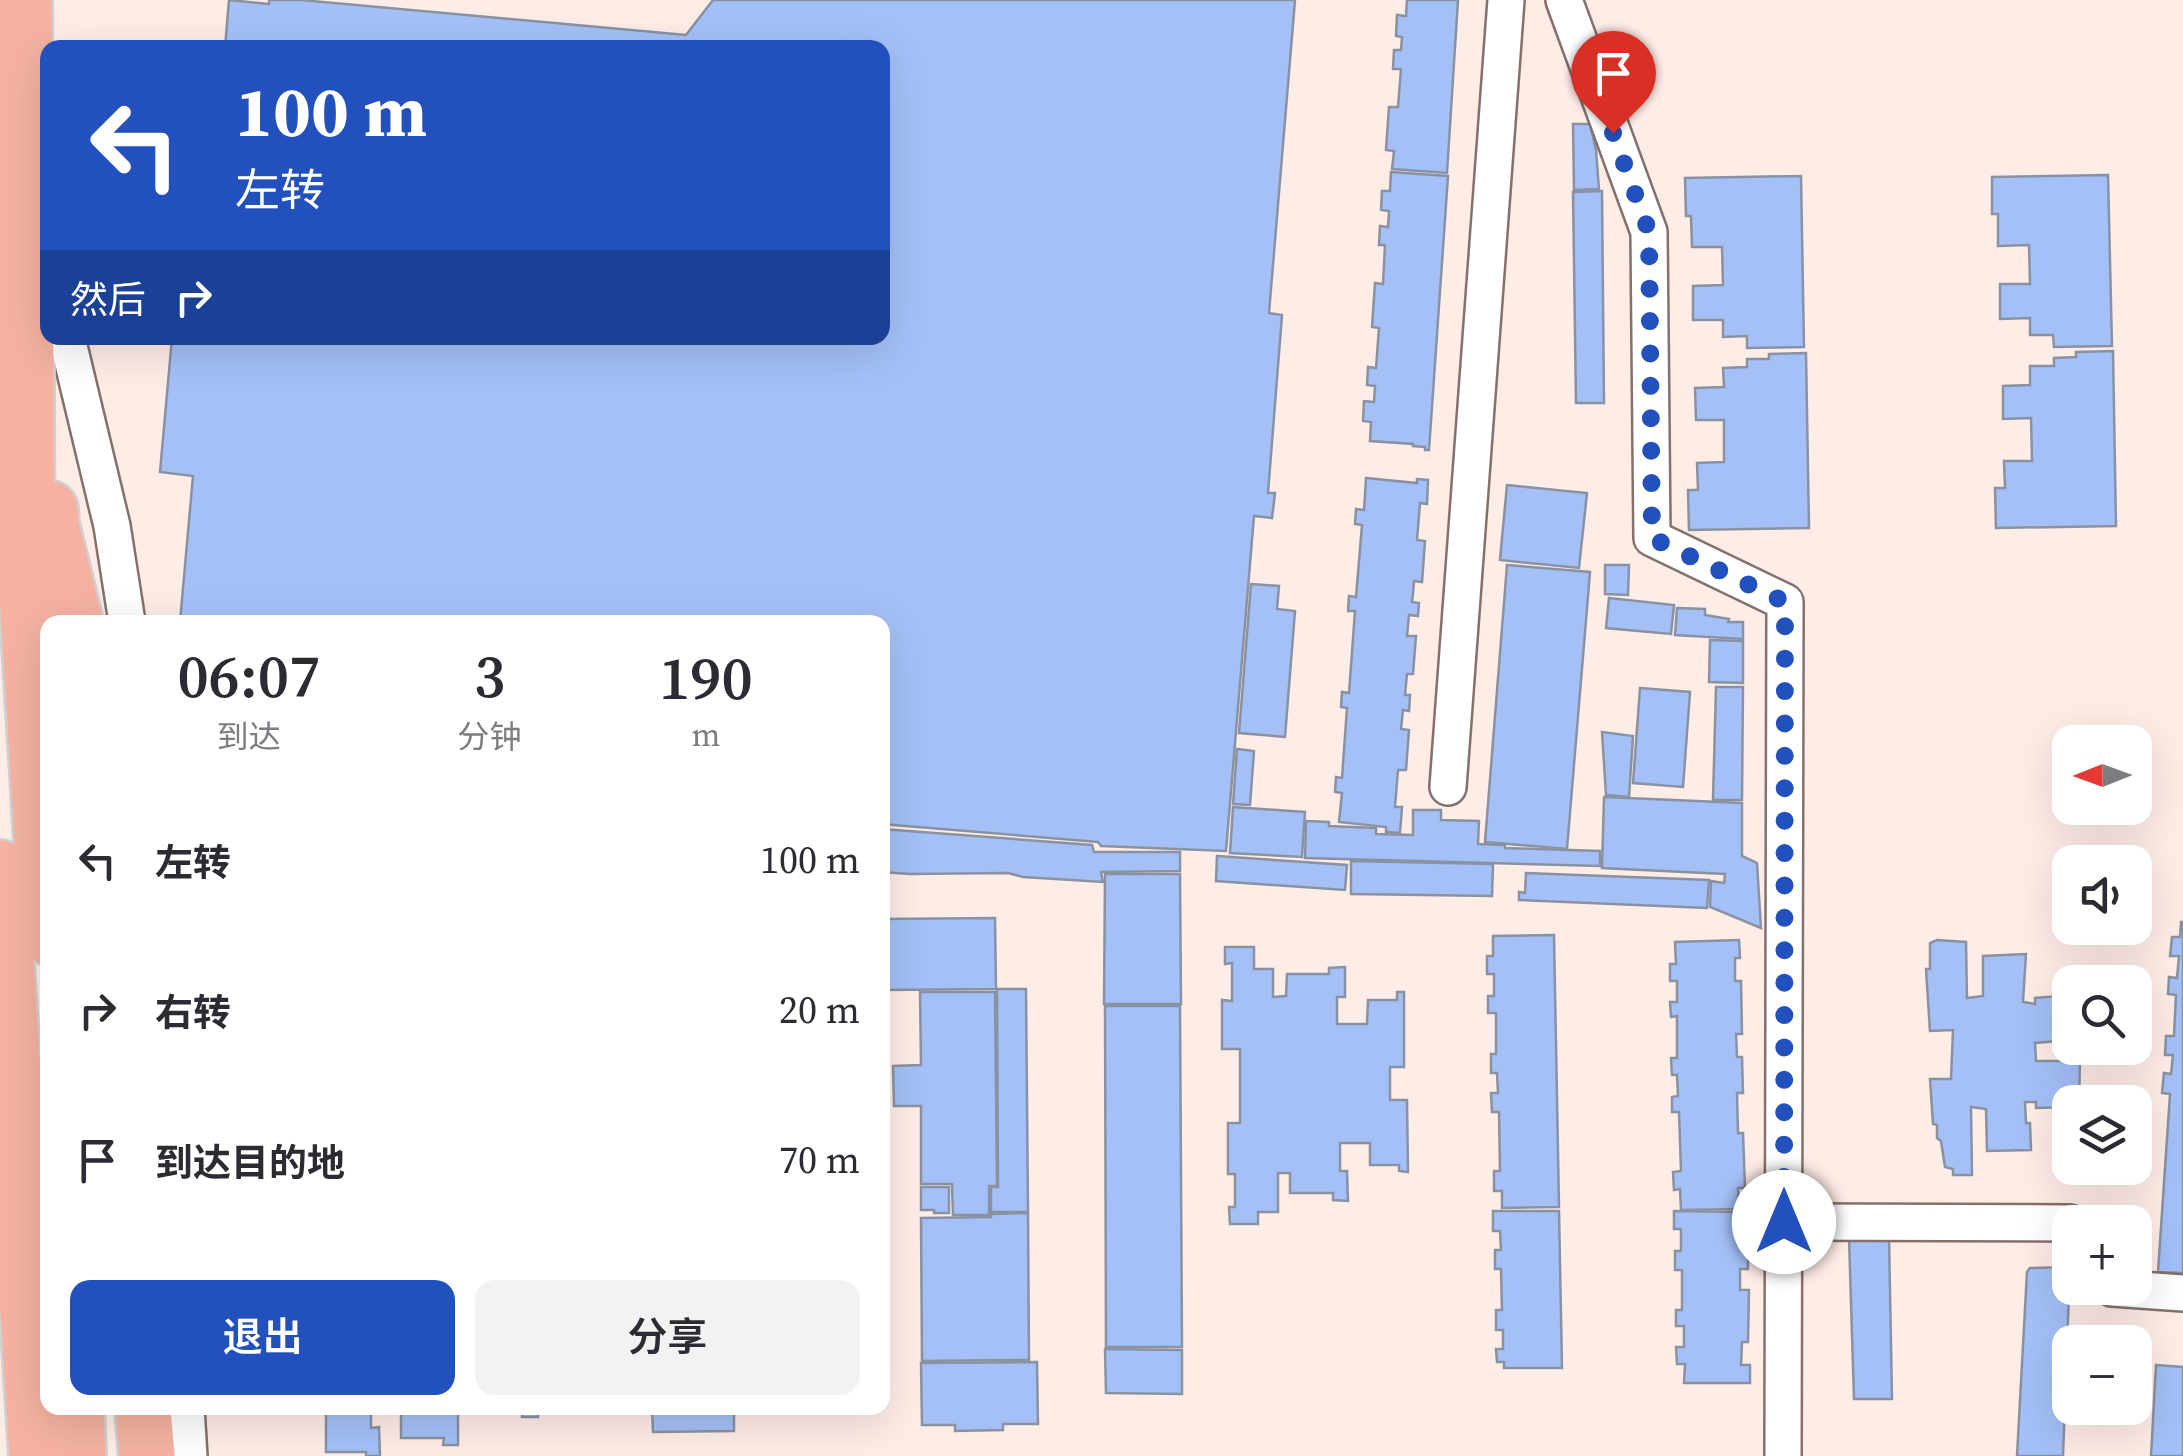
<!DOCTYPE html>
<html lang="zh">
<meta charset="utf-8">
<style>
:root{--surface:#fff;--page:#f2f2f3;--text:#2b2b33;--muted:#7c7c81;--accent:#2250bd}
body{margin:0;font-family:"Source Serif 4","Noto Sans SC",serif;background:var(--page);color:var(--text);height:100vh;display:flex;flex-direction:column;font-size:38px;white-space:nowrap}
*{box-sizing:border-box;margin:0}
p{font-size:32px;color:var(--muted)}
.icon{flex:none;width:55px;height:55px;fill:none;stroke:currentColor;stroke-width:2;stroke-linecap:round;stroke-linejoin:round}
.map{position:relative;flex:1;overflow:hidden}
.side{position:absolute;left:40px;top:615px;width:850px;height:800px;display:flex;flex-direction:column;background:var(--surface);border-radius:20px;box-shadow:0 10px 40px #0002}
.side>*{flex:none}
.guide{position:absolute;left:40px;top:40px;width:850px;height:305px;border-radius:20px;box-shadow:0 10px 40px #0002;background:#2250bd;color:#fff;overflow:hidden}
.needle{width:65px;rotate:269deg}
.tools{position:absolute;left:2052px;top:725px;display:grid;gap:20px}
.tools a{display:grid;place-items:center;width:100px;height:100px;border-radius:20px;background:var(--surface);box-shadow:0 10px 40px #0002;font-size:50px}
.pin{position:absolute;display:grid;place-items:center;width:85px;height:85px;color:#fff;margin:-102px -42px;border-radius:50% 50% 50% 0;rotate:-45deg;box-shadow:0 0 10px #0007}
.pin .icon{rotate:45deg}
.me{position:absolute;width:110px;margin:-55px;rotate:0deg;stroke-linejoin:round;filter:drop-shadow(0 0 8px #0008)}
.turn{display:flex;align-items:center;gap:35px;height:210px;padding:0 30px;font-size:45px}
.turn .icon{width:130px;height:130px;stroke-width:2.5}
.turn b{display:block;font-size:70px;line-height:85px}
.then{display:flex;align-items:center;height:95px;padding:0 30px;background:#0003;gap:20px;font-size:38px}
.eta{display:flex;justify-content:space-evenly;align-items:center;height:170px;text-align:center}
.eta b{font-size:60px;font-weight:600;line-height:70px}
.cta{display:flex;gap:20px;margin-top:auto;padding:20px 30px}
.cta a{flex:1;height:115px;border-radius:20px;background:var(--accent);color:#fff;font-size:40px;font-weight:600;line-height:115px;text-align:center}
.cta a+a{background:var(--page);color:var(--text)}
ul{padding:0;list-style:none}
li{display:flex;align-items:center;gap:30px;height:150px;padding:0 30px}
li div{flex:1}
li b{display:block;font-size:38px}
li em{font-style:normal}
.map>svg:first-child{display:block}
.building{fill:#a4c0f7;stroke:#8992a2;stroke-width:2.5}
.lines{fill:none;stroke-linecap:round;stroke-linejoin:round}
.street-casing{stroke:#85716c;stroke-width:40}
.primary-casing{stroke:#d2d1d1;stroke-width:60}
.street{stroke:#fff;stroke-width:35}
.primary{stroke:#f5b2a1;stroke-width:55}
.route{stroke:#2250bd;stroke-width:18;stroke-dasharray:0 32.4}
</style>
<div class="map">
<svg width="2183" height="1456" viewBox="0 0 2183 1456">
<rect width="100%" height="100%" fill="#feece7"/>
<!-- building -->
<g class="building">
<path d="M229 0 269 4V0H301L686 35 713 0H1295L1269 313 1282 315 1268 493H1275L1272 518 1254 516 1226 851 1101 846 1098 842 882 824V622H180L193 476 160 472 172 338H882V48H225Z"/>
<path d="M1407 0H1458L1447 173 1392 169 1394 151 1386 150 1389 107H1398L1401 69H1393L1394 50H1401L1402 37 1396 36 1397 15 1406 16Z"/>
<path d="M1573 124H1590L1596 150 1599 189 1574 190Z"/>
<path d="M1391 172 1448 176 1429 450H1425V447L1413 446V444L1370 441 1371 422 1363 421 1364 401 1374 402 1375 386 1367 385 1368 367 1376 368 1379 328 1372 327 1375 283 1383 284 1385 245H1379L1380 226 1388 227 1389 211 1381 210 1382 191H1390Z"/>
<path d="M2108 175 2112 346 2054 347 2053 335H2030V318L2000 319V284H2030L2029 245 1998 246V214H1992V177Z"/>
<path d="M1801 176 1804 347 1747 348V336L1723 337V320H1693V286L1723 285 1722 247H1692L1691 216H1686L1685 178Z"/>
<path d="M1602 191 1604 403H1576L1573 192Z"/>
<path d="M2113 351 2116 526 1996 528 1995 488H2005L2004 461H2032L2031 418 2003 419V386L2030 385V366H2054V358L2076 357V352Z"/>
<path d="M1806 353 1809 528 1689 530 1688 490H1698L1697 463 1724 462V420H1696L1695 388 1724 387 1723 368 1747 367V359H1769V354Z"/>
<path d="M1366 478 1417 483V479L1428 480 1427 504 1420 503 1417 540 1425 541 1422 582 1414 581 1413 593 1412 602 1419 603 1418 616 1409 615 1407 636H1416L1413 674H1407L1405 695H1410L1409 711 1403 710 1401 729 1409 730 1406 770H1398L1395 807H1402L1400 833 1386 832V827L1339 822 1342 793 1335 792 1336 777 1342 778 1347 708 1341 707 1342 692 1349 693 1355 611H1348L1349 596 1356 597 1362 525 1355 524 1356 509 1364 510Z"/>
<path d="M1507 485 1587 493 1579 568 1500 560Z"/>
<path d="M1507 565 1590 572 1567 849 1485 842Z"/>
<path d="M1605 565H1629L1628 595 1605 594Z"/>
<path d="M1251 584 1279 586 1277 609 1295 611 1285 737 1239 733Z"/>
<path d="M1609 598 1674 605 1671 634 1606 628Z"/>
<path d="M1677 608 1705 609V615L1729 619 1728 622H1743V639L1675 635Z"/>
<path d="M1710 640 1743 641V683L1709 682Z"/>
<path d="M1716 687H1743L1742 800H1713Z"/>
<path d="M1640 688 1690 692 1683 787 1633 783Z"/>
<path d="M1602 732 1633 736 1629 797 1606 795Z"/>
<path d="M1237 749 1254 751 1250 805 1233 804Z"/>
<path d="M1604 797 1742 803V856L1757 863 1761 928 1710 907 1711 881 1724 883 1725 874 1602 868Z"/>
<path d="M1233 807 1305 812 1302 857 1230 853Z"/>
<path d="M1413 810H1441V820L1479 821 1478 844 1505 845V848L1600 851V866L1305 858 1306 821 1329 822V826L1376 828V834L1413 835Z"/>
<path d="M882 829 1092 845 1094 852H1180V871L1101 872 1103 882 1023 877 1008 873 910 874 882 872Z"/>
<path d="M1217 856 1347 865 1345 890 1216 881Z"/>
<path d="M1351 861 1493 864 1492 896 1351 894Z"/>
<path d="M1526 873 1709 880 1707 908 1519 900V892L1525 893Z"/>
<path d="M1105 874H1180L1181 1004H1104Z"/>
<path d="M995 918 996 989 882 990V919Z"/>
<path d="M2181 922H2183V1273L2158 1272 2170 1094 2162 1093 2164 1073 2171 1074 2173 1055H2165L2166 1036H2174L2176 995 2168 994 2169 977 2177 978 2179 956H2170L2172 937H2180Z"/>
<path d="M1554 935 1559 1207 1502 1208V1191H1494V1171H1500L1499 1112H1492L1491 1093H1498L1497 1073H1491V1054H1496V1013H1488V996H1494V974H1487V956H1493V936Z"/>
<path d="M1739 940 1740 958H1735V981H1741L1742 1034H1736L1737 1057H1742L1743 1093H1737L1738 1133H1743L1745 1188H1738L1739 1209 1681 1210 1680 1189 1674 1190 1673 1172 1681 1171 1679 1112H1672V1097L1678 1096 1677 1075H1672L1671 1058H1677V1016L1671 1017 1670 1002H1677V981H1670V964H1676L1675 942Z"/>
<path d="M1937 940 1966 942 1967 998 1983 996V956L2026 954 2023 1002 2035 1004V998L2070 995V1040L2035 1043 2036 1061H2080L2079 1102H2070V1107L2036 1108V1102H2025L2026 1123H2030L2031 1150 1987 1151 1986 1109 1971 1107 1972 1175H1953V1169L1945 1167 1941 1141 1937 1138V1125L1933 1124 1930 1079H1951L1953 1030 1930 1031 1926 969H1930V943Z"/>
<path d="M1225 947H1254V969H1273V997L1286 996 1287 974H1329V968L1345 967V997H1337V1024H1367L1368 1000H1397V992H1404V1067H1390V1100H1407L1408 1172 1399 1171V1165H1370V1143H1340V1171H1347L1348 1201 1333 1200V1193H1290V1173H1278V1212H1258V1224H1230L1229 1207H1235V1174H1228V1123H1240V1049H1222V1000L1232 1001V963L1225 964Z"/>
<path d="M997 989H1026L1028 1212H991V1187H998Z"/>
<path d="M920 992H995L997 1186H989V1215H953L952 1184H921V1106H894L893 1066 921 1065Z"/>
<path d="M1105 1006H1180L1182 1347H1106Z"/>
<path d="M921 1187H949V1213H934V1210H921Z"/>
<path d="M1493 1211H1559L1562 1368H1504V1362H1497L1496 1349H1503V1330H1496V1310H1502L1501 1269H1495V1250H1501L1500 1231H1493Z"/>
<path d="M1674 1211 1739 1212V1231H1748V1269H1740V1290H1749L1748 1342H1742L1741 1365H1750V1383H1684L1685 1364H1677L1676 1347H1684V1326H1676V1310H1682V1270H1675V1251H1681V1229H1674Z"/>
<path d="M1028 1213 1029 1360 922 1361 921 1218 991 1217V1214Z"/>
<path d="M1889 1237 1892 1399H1854L1849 1238Z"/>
<path d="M2070 1267 2063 1456H2017L2027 1272 2030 1268Z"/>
<path d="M1105 1349 1182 1350V1394L1106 1393Z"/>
<path d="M1037 1362 1038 1424H1003V1430L955 1431V1425H922L921 1363Z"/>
<path d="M2156 1365 2183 1367V1456H2151Z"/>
<path d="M326 1408H371V1428L379 1427 380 1456H366V1452H326Z"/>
<path d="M401 1408H450V1412L458 1413V1445H443L444 1438H401Z"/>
<path d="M479 1408H538V1417H522V1410H479Z"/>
<path d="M652 1408H734V1431L653 1432Z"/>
</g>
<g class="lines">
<!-- street casing -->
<g class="street-casing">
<g id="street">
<path d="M1564 0 1649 232 1652 538 1785 602 1783 1456"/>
<path d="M67 338 112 526 127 622"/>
<path d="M1448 787 1506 0"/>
<path d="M1784 1222 2070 1223"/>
<path d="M2112 1288 2183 1293"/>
<path d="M186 1408 189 1456"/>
</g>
</g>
<!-- primary casing -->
<g class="primary-casing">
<g id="primary">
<path d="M24 0 27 596 48 937"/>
<path d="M50 509 51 525 75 622"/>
<path d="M0 868 37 1456"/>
<path d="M76 1408 78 1456"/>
<path d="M143 1408 147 1456"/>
</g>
</g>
<!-- street -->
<use href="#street" class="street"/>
<!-- primary -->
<use href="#primary" class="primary"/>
</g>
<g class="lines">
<!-- route -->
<path class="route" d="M1613 133 1649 232 1652 538 1785 602 1784 1222"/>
</g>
</svg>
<div class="tools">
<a><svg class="needle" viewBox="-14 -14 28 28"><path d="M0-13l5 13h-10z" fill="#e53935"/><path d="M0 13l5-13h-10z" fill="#7c7c81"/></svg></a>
<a><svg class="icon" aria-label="sound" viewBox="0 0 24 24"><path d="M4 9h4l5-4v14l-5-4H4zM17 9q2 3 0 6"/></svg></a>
<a><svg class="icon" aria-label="search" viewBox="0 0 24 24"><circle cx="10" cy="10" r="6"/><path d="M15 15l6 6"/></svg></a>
<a><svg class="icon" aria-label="layers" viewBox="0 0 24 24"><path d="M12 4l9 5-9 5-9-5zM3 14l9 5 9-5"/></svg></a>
<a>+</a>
<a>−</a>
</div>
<div class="pin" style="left:1613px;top:133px;background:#d93025"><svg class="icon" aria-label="arrive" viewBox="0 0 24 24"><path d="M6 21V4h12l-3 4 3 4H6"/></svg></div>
<svg class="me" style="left:1784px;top:1222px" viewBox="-20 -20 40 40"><circle r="19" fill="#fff"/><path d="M0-13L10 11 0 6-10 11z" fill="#2250bd"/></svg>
<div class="guide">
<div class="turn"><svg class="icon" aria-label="left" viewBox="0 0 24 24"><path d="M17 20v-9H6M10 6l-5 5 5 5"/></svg><div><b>100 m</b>左转</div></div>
<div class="then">然后<svg class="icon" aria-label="right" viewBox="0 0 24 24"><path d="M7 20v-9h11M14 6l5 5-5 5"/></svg></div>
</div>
<section class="side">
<div class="eta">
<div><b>06:07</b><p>到达</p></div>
<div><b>3</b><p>分钟</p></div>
<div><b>190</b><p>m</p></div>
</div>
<ul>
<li><svg class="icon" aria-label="left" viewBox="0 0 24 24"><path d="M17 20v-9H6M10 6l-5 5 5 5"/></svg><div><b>左转</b></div><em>100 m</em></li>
<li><svg class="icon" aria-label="right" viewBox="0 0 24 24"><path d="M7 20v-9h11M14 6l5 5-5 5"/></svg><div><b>右转</b></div><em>20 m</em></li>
<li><svg class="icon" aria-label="arrive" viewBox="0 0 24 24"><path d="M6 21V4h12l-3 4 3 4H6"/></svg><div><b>到达目的地</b></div><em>70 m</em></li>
</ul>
<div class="cta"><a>退出</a><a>分享</a></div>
</section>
</div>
